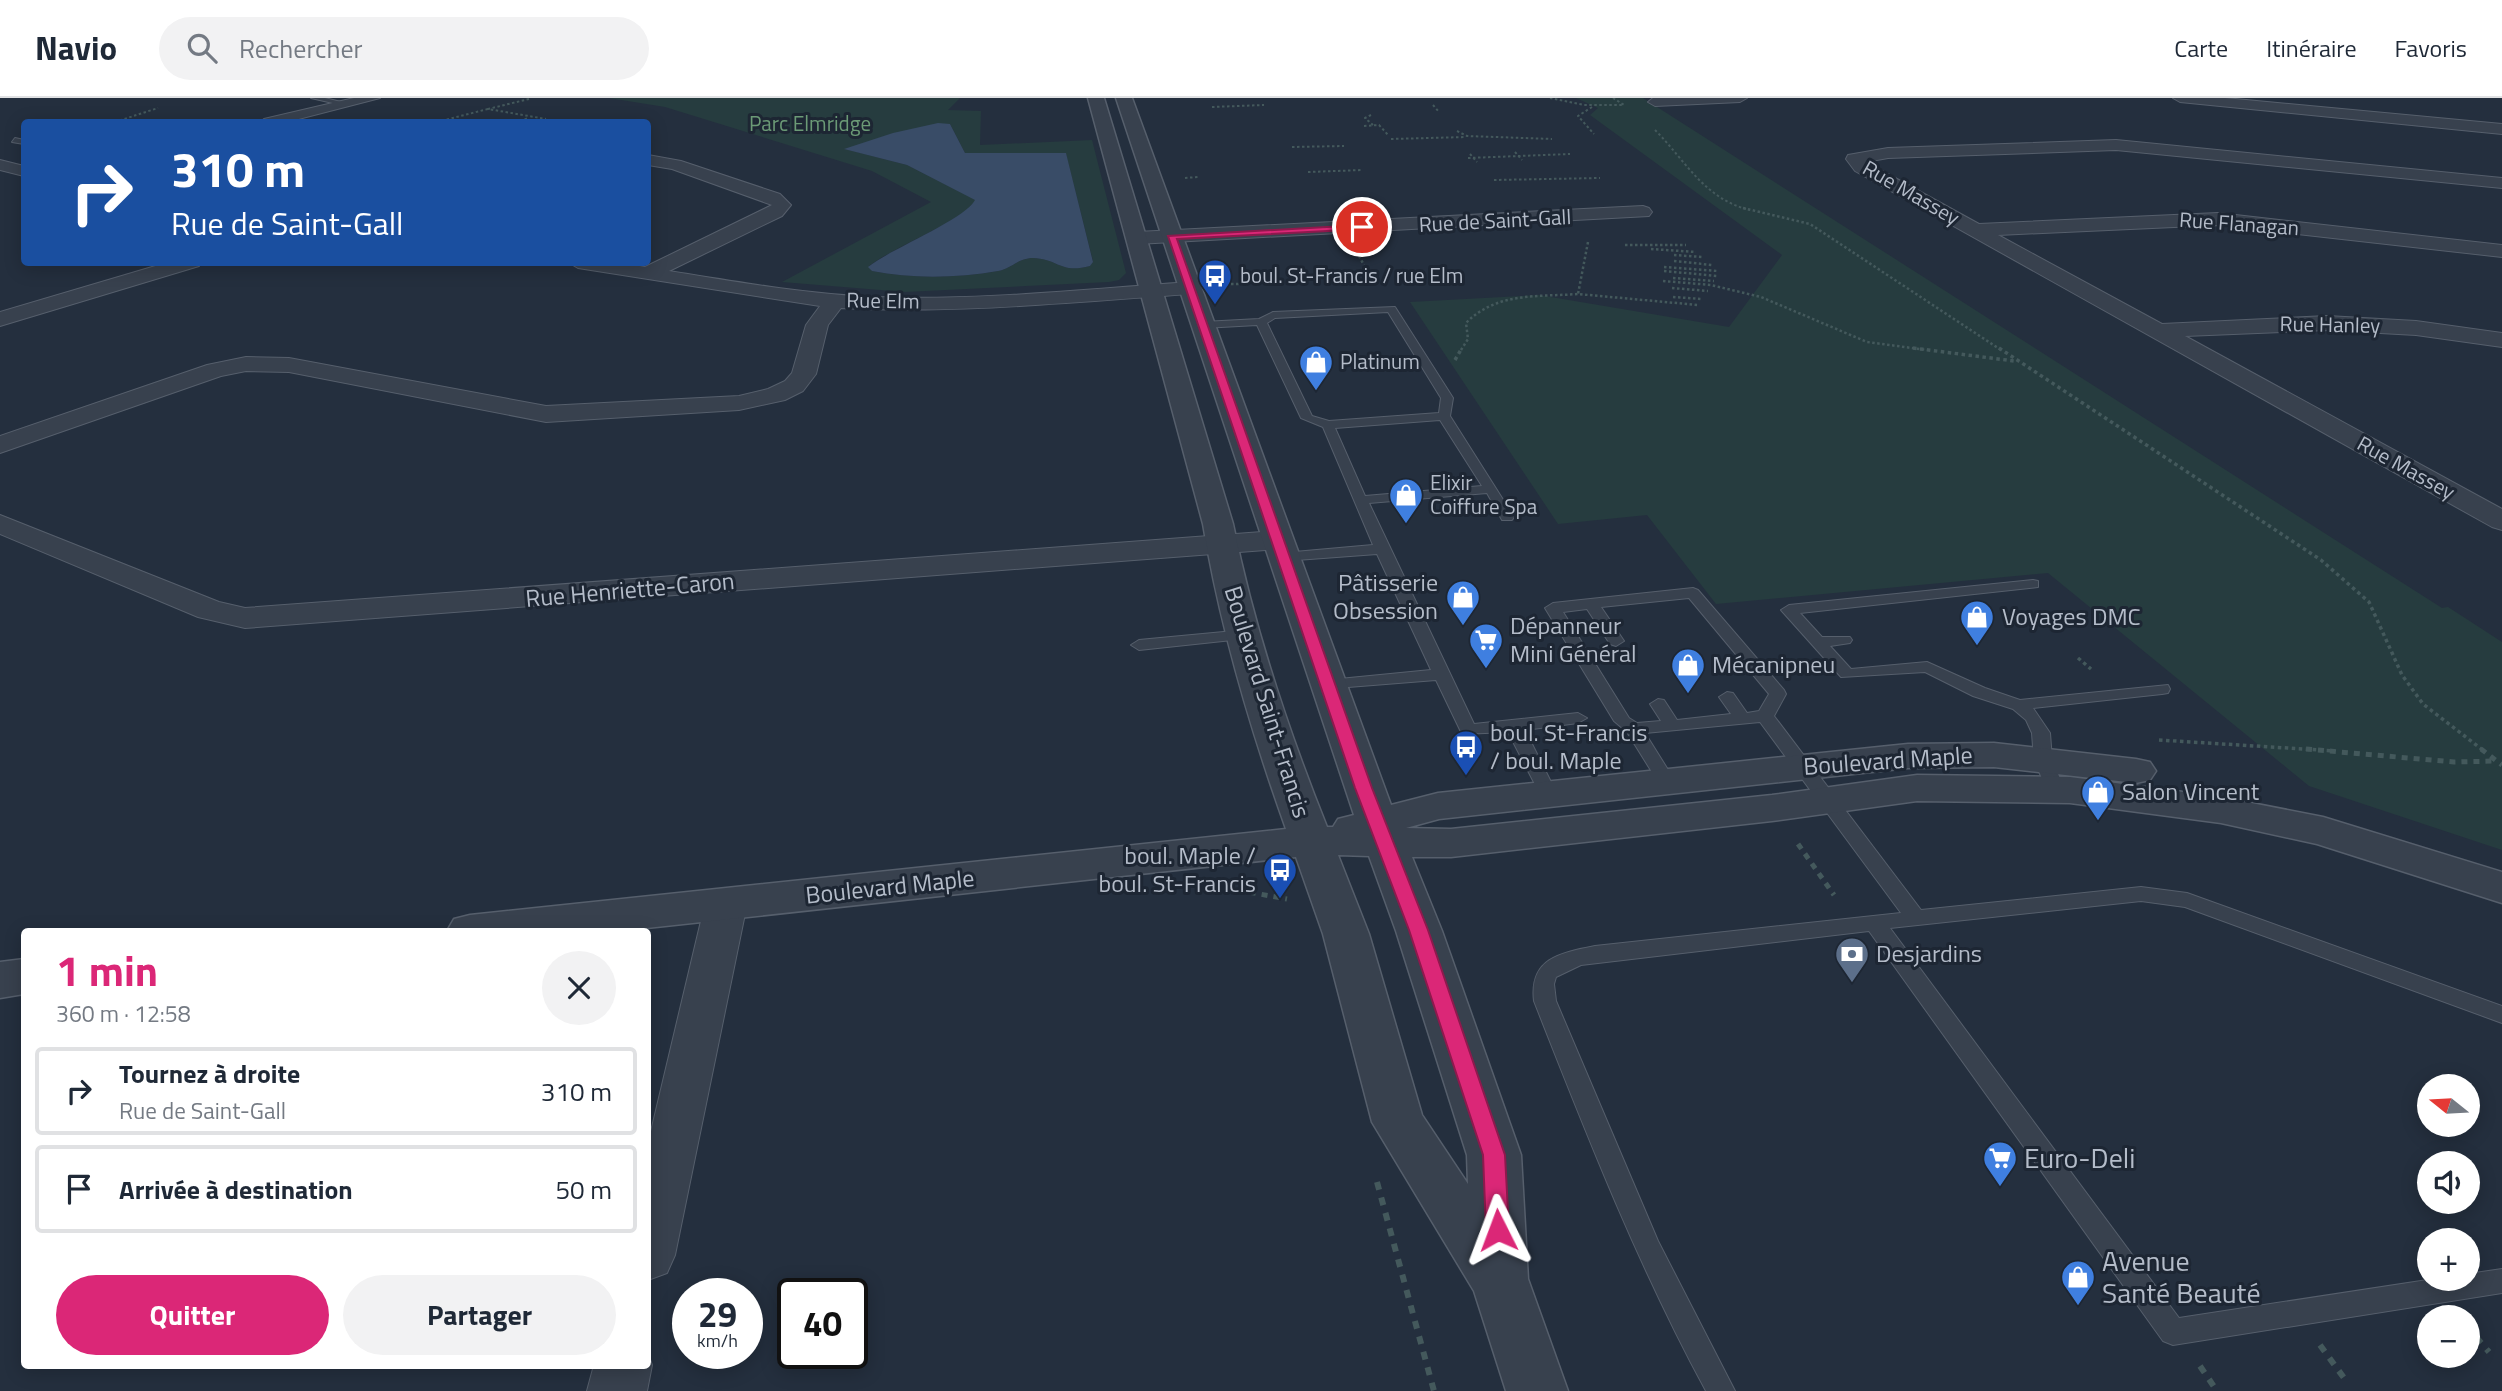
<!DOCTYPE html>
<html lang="fr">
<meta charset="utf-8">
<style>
:root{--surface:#fff;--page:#f2f2f3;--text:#1f2937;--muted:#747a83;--line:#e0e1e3;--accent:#db2777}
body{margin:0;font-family:"Titillium Web",sans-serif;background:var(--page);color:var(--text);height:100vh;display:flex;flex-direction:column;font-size:26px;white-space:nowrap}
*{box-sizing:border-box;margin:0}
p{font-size:23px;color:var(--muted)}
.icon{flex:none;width:38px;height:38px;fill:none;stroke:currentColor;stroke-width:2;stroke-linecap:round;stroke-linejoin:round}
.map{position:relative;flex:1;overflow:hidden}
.details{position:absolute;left:21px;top:830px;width:630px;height:441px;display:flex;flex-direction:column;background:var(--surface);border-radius:7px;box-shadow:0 4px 18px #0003}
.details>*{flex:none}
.top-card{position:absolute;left:21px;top:21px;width:630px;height:147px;border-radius:7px;box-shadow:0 4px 18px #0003;background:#1a4fa0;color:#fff;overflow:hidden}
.needle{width:46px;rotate:288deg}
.fabs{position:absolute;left:2417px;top:976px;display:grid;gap:14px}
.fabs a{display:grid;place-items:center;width:63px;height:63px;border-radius:50%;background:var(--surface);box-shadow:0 4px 18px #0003;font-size:35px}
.speed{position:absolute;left:672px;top:1180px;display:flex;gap:14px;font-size:35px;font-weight:700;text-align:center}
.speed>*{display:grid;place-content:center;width:91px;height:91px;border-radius:50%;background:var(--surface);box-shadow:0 4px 18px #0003;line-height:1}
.speed small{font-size:18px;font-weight:400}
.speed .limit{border:4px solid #111;border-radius:10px;background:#fff;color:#111}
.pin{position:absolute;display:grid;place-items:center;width:60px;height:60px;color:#fff;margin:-30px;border:4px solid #fff;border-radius:50%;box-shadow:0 2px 7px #0007}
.me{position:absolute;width:77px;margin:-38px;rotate:357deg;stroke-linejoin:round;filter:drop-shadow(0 0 5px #0008)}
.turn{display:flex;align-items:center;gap:24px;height:147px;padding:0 35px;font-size:32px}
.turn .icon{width:91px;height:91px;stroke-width:2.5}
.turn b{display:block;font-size:49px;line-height:60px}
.round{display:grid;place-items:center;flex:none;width:74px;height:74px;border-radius:37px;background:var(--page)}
.head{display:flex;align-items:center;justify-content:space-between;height:119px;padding:0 35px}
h1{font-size:42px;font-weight:700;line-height:52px;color:var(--accent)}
.primary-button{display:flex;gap:14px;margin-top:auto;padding:14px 35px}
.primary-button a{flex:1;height:80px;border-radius:42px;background:var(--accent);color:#fff;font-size:28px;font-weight:700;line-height:80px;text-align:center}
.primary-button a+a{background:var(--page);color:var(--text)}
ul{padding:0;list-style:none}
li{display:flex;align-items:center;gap:21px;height:88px;margin:0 14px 10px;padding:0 21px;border:4px solid var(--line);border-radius:7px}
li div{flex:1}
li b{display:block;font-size:26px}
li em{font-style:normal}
header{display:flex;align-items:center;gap:42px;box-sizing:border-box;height:98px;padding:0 35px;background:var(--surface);border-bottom:2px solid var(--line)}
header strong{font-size:33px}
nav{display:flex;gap:38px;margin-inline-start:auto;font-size:24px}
.search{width:490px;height:63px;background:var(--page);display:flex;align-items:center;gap:18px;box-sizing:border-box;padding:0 24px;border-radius:38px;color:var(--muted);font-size:26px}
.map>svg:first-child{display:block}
.green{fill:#263c3f;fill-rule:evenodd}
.water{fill:#394c67}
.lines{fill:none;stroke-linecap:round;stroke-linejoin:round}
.service-casing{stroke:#565f6c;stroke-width:2}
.minor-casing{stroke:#565f6c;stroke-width:2}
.tertiary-casing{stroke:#565f6c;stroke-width:3}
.path-far4{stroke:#44595c;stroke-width:2;stroke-dasharray:2.5 2.5;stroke-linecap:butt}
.path-far3{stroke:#44595c;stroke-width:2.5;stroke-dasharray:2.5 2.5;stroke-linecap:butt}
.path-far2{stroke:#44595c;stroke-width:3.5;stroke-dasharray:3.5 3.5;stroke-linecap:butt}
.path-far1{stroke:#44595c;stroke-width:5;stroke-dasharray:6 6;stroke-linecap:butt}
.path{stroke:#44595c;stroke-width:6;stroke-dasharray:8 8;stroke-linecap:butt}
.service{fill:#38414e;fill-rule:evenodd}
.minor{fill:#38414e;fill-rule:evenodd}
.tertiary{fill:#38414e;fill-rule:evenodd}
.route{fill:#db2777;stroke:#8e194d;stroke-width:2}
.labels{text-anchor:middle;stroke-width:6;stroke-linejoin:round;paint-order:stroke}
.far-park-label{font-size:21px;fill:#6b9a76;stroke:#1d2633}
.far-street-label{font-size:21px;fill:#b4bcc9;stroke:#1d2633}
.far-poi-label{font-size:21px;fill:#b4bcc9;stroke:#1d2633;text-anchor:start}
.poi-label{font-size:24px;fill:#b4bcc9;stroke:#1d2633;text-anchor:start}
.street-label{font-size:24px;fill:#b4bcc9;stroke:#1d2633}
.near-poi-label{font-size:28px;fill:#b4bcc9;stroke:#1d2633;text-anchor:start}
</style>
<header>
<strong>Navio</strong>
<div class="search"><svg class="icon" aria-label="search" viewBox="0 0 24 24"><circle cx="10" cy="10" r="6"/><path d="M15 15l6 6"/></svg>Rechercher</div>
<nav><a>Carte</a><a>Itinéraire</a><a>Favoris</a></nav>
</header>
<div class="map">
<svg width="2502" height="1293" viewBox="0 0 2502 1293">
<rect width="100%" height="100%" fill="#242f3e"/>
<!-- green -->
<g class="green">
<path d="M609 0H960L948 12 981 13 980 47 1092 42 1126 175 1119 182 1109 184 905 194 782 184 931 104 872 73 665 9ZM950 26 965 55 1066 56 1093 163 1090 168C1060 176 1059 161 1033 160 1018 160 1011 171 998 173 958 180 912 181 872 173L869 168C893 149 963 123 976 102L907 67 845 51Z"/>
<path d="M1576 0H1643L2442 510 2448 509 2502 544V752L2309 688 2048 475 1716 506 1647 417 1558 426 1410 204 1539 197 1729 229 1782 157 1590 17 1598 10Z"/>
</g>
<!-- water -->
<path class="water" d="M938 25 950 26 965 55H1066L1093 164 1090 168C1060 176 1059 161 1033 160 1018 160 1011 171 998 173 958 180 912 181 872 173L868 169C892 150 964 122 975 102L907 67 844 51 893 35Z"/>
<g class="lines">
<!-- service casing -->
<g class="service-casing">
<g id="service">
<path d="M311 0H325L349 6 346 8Z"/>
<path d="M15 40 24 42V46L12 44Z"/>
<path d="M1395 209 1453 300 1450 318 1514 419 1512 422H1502L1487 395 1369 405 1474 626 1578 615 1587 620 1578 625 1525 632 1557 696 1554 700H1542L1508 634 1462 636 1436 582 1323 591 1321 587 1323 583 1329 582 1431 572 1377 456 1283 463 1276 459 1283 455 1373 447 1323 329 1301 320 1257 227 1203 230 1198 227 1203 224 1259 221 1273 214ZM1388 214 1441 300 1439 315 1329 323 1312 318 1267 225 1275 220ZM1440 322 1482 388 1365 398 1335 330Z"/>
<path d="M2033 482 2038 483V489L1800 515 1822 539H1850L1852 542 1850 545 1830 548 1851 571 1927 564 1985 590 2020 602 2168 587 2170 591 2168 595 2162 596 2033 610 2050 635 2052 662 2065 692 2056 698 2047 692 2034 662 2032 635 2026 622 2013 611 1973 598 1925 574 1841 579 1781 512 1789 507Z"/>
<path d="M1693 490 1698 492 1784 592 1786 596 1774 618 1921 812 2141 789 2187 795 2502 908V925L2185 809 2141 803 1890 830 2179 1220 2434 1181H2468V1176L2502 1171V1195L2173 1247 2163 1243 1869 833 1581 867 1556 879 1554 886 1556 903 1658 1143 1735 1293H1706C1638 1168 1586 1035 1534 903 1529 861 1559 855 1595 848L1901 815 1760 624 1645 635 1675 683 1666 689 1660 687 1627 634 1614 623 1545 510 1553 505ZM1689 500 1769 596 1759 613 1747 615 1733 595 1727 594 1719 599 1731 616 1677 622 1664 602 1658 601 1650 606 1661 623 1637 625 1629 620 1563 514 1587 511 1610 546 1616 548 1624 543 1601 509Z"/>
<path d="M1245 532 1251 534 1253 537 1251 540 1139 552 1131 547 1139 542Z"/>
</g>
</g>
<!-- minor casing -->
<g class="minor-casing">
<g id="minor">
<path d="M354 0H380L287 24H261L264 21Z"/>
<path d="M1747 0 1740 4 1655 8 1648 4 1653 0Z"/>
<path d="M2173 0H2225L2502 26V36L2180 4Z"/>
<path d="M2116 42 2502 80V90L2116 52 1888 60 1866 64 1979 126 2218 115 2502 147V159L2218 127 1998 137 2162 226 2327 218 2416 223 2502 235V249L2416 237 2327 232 2185 238 2502 411V432L2492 429 1855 73 1846 61 1848 57 1888 50Z"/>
<path d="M648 57 681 63 780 96 791 107 782 118 669 173C737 184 806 196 875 199 980 203 1086 191 1190 184L1201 190 1190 196C1074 204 958 216 841 210L828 227 816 276 803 293 785 302 739 312 546 324 289 274 246 273 221 278 0 355V338L207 267 246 259 289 260 546 308 739 298 768 291 785 283 792 275 806 227 820 208 578 170 568 164H619L645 169 772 107 672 71 648 67Z"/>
<path d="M0 62 24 68V78L0 72Z"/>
<path d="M1643 108 1649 110 1652 114 1649 118 1137 146 1127 140 1137 134Z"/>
<path d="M169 164H202L199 168 0 228V214Z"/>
<path d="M0 417 219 504 245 510 1277 433 1287 436 1292 442 1287 448 1277 451 245 530 198 519 0 436Z"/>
<path d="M726 791 741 795 747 806 675 1157 667 1175 648 1182V1046L705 806 711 795Z"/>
<path d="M648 1256 652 1267 647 1293H587L594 1267H648Z"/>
</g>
</g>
<!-- tertiary casing -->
<g class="tertiary-casing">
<g id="tertiary">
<path d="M1088 0H1104L1233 426C1254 529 1288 632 1327 729H1333L1338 721 1354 717 1116 0H1132L1391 707 1438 695 1908 646 1994 645 2136 661 2150 664 2156 673 2150 682 2136 685 1994 669 1908 670 1439 721 1406 730 1451 731 1772 697 1917 677 2070 679 2221 699 2323 719 2502 774V805L2317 746 2221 725 2070 705 1917 703 1772 723 1451 759H1412L1442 833 1521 1057 1528 1181 1568 1293H1506L1474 1193 1372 1024 1323 836 1296 759 619 833H447L454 821 470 817 1286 731C1251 633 1220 529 1203 426ZM1338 757 1369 758 1396 833 1467 1057 1468 1086 1422 1017 1369 836Z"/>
<path d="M24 861V896L0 900V864Z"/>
</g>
</g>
<!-- path-far4 -->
<g class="path-far4">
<path d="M1550 0 1584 7H1622"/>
<path d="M1613 0 1624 7"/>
<path d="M529 1 488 11 546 21"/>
<path d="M1433 7 1439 14"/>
<path d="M1212 9 1264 7"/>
<path d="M1592 9 1578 18 1594 36"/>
<path d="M1371 17 1365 20 1373 27"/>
<path d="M106 22 116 24"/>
<path d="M115 24 158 10"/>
<path d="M437 24 488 11"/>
<path d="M515 24 529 20"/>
<path d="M1364 28 1379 27 1389 38"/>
<path d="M1655 32C1686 63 1704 101 1750 112"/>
<path d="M1457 33 1467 38 1552 41"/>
<path d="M1391 41 1466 39"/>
<path d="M1292 49 1344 48"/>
<path d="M1515 54 1522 62"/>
<path d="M1470 56 1477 64"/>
<path d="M1468 60 1570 56"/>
<path d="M1308 74 1363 72"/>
<path d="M1185 80 1198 79"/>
<path d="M1494 82 1600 80"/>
</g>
<!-- path-far3 -->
<g class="path-far3">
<path d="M1743 110 1810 126 2001 252"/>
<path d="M1588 144 1578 196 1698 207"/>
<path d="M1625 147H1686"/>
<path d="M1651 151 1696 154"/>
<path d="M1674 157 1702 159"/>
<path d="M1359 158 1364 167"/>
<path d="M1674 163 1712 167"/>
<path d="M1664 169 1718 173"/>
<path d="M1664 173 1717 178"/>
<path d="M1673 180 1714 183"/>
<path d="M1663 183 1711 187 1761 199 1867 244 1927 252"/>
<path d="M1226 186H1243"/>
<path d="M1672 190 1708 193"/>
<path d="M1673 199 1702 201"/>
<path d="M1461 252 1468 241 1466 225C1496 194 1538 199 1578 196"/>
</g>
<!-- path-far2 -->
<g class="path-far2">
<path d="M1913 250 2014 263"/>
<path d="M1999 250 2321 462 2369 504 2402 577 2423 606 2484 653"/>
<path d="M1455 262 1462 250"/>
<path d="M2078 560 2091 571"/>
<path d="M2159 642 2335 653"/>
</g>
<!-- path-far1 -->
<g class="path-far1">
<path d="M2306 651 2454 664 2496 663"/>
<path d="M2481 651 2502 667"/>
<path d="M1798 746 1834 797"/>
<path d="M1238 792 1287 801"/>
</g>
<!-- path -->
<g class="path">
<path d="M1377 1084 1434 1293"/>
<path d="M2476 1239 2489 1254"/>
<path d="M2320 1247 2344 1280"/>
<path d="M2200 1268 2217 1293"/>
</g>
<!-- service -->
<use href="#service" class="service"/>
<!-- minor -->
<use href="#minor" class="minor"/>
<!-- tertiary -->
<use href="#tertiary" class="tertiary"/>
</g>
<!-- route -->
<path class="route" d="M1362 127 1365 131 1177 141 1372 690 1428 832 1505 1057 1509 1132 1506 1140 1498 1143 1489 1140 1486 1132 1483 1057 1409 832 1355 690 1168 138Z"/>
<!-- icons -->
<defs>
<g id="bus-pin" transform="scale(1.75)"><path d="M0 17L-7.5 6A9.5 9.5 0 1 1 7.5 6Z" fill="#1a4fb4" stroke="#1d2633"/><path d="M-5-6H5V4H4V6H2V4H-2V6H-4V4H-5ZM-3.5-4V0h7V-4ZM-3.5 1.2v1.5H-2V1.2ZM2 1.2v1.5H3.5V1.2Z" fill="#fff"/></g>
<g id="shop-pin" transform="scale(1.75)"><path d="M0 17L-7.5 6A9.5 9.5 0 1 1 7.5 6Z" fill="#3f7fe0" stroke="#1d2633"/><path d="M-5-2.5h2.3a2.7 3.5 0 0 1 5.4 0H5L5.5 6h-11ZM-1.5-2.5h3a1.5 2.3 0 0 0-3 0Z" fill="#fff"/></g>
<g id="supermarket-pin" transform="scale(1.75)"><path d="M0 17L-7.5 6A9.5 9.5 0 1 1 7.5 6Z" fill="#3f7fe0" stroke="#1d2633"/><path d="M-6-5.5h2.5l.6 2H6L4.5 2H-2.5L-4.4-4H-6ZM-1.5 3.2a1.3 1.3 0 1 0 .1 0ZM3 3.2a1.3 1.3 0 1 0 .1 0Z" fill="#fff"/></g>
<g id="bank-pin" transform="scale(1.75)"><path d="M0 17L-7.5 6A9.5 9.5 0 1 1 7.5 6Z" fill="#5c6f8a" stroke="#1d2633"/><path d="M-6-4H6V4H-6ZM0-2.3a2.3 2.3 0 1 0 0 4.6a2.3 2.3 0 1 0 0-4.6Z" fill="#fff"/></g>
</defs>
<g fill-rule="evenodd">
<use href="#bus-pin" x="1215" y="178"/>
<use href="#shop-pin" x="1316" y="264"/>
<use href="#shop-pin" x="1406" y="397"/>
<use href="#shop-pin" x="1463" y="499"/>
<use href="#shop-pin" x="1977" y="519"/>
<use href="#supermarket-pin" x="1486" y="542"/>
<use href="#shop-pin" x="1688" y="567"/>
<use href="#bus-pin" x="1466" y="649"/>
<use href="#shop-pin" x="2098" y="694"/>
<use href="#bus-pin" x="1280" y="772"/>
<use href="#bank-pin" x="1852" y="856"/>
<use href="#supermarket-pin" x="2000" y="1060"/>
<use href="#shop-pin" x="2078" y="1179"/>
</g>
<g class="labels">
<!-- far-park labels -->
<g class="far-park-label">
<text x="810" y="33">Parc Elmridge</text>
</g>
<!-- far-street labels -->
<g class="far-street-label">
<text transform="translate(1911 95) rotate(30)" y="7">Rue Massey</text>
<text transform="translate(1495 123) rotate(-3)" y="7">Rue de Saint-Gall</text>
<text transform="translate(2239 126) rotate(4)" y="7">Rue Flanagan</text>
<text transform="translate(883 203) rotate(1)" y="7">Rue Elm</text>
<text transform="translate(2330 227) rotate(1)" y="7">Rue Hanley</text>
<text transform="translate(2406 370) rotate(29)" y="7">Rue Massey</text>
</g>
<!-- far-poi labels -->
<g class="far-poi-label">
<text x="1240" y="185">boul. St-Francis / rue Elm</text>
<text x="1340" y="271">Platinum</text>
<text x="1430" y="392">Elixir<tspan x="1430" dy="24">Coiffure Spa</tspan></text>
</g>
<!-- poi labels -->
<g class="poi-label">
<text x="1438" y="493" text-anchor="end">Pâtisserie<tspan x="1438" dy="28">Obsession</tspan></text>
<text x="2002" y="527">Voyages DMC</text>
<text x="1510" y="536">Dépanneur<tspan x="1510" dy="28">Mini Général</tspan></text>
<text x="1712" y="575">Mécanipneu</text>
<text x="1490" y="643">boul. St-Francis<tspan x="1490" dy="28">/ boul. Maple</tspan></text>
<text x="2122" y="702">Salon Vincent</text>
<text x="1256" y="766" text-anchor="end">boul. Maple /<tspan x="1256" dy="28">boul. St-Francis</tspan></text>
<text x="1876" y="864">Desjardins</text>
</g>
<!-- street labels -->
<g class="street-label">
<text transform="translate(630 492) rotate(-5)" y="8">Rue Henriette-Caron</text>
<text transform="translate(1267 604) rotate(73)" y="8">Boulevard Saint-Francis</text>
<text transform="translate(1888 663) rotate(-4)" y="8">Boulevard Maple</text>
<text transform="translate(890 789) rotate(-6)" y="8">Boulevard Maple</text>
</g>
<!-- near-poi labels -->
<g class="near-poi-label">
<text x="2024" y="1070">Euro-Deli</text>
<text x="2102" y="1173">Avenue<tspan x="2102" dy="32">Santé Beauté</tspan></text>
</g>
</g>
</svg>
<div class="fabs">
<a><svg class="needle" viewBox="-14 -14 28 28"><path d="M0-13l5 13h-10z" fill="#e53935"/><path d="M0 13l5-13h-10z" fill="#747a83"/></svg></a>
<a><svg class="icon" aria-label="sound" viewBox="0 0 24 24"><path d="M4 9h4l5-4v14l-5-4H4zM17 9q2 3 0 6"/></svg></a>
<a>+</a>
<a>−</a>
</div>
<div class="speed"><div>29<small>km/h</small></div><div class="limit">40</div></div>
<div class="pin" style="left:1362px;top:129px;background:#d93025"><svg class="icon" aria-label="arrive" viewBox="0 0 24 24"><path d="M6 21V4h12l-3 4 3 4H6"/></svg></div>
<svg class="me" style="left:1498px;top:1132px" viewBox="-20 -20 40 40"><path d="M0-17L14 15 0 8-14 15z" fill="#db2777" stroke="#fff" stroke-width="4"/></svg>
<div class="top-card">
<div class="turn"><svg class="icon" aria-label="right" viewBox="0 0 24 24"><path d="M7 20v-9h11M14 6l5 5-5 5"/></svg><div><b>310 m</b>Rue de Saint-Gall</div></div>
</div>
<section class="details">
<div class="head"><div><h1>1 min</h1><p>360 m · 12:58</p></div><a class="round"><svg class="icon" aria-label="close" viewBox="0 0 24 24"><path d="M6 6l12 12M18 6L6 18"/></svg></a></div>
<ul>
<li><svg class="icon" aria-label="right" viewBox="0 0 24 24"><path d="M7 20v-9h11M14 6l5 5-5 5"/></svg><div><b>Tournez à droite</b><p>Rue de Saint-Gall</p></div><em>310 m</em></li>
<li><svg class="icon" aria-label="arrive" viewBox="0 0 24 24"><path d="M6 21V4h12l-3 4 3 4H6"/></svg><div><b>Arrivée à destination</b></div><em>50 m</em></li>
</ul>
<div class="primary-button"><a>Quitter</a><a>Partager</a></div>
</section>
</div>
